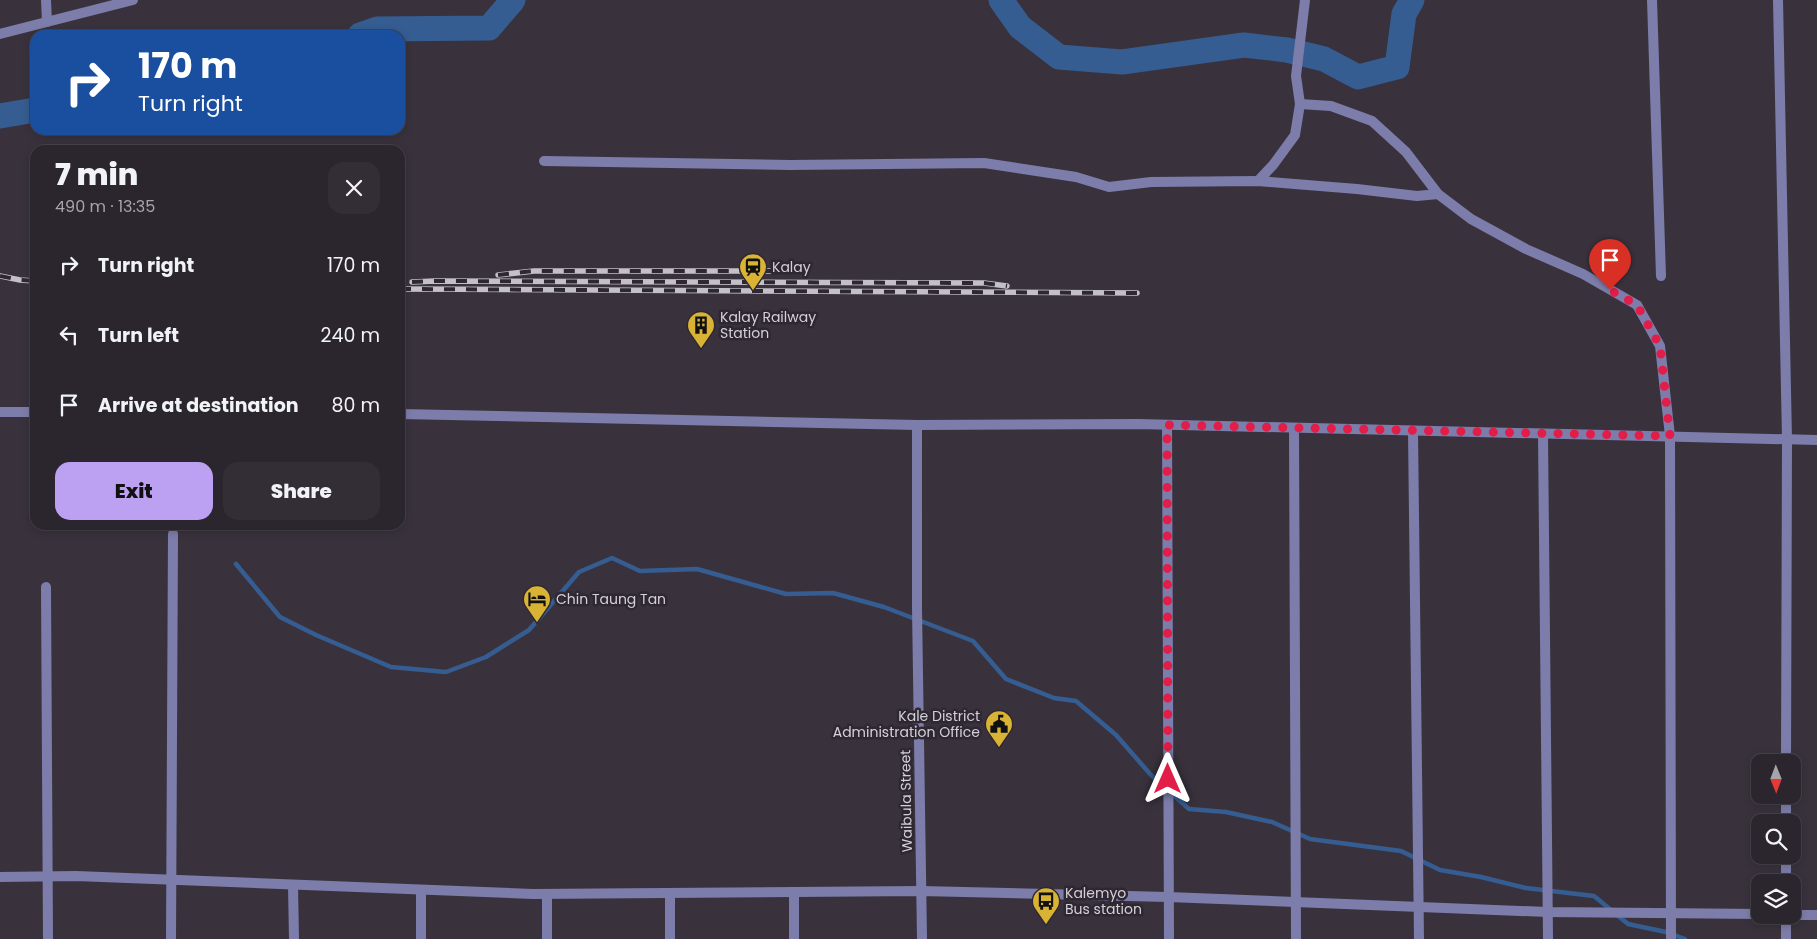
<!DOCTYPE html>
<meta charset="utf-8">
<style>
:root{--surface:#2b262e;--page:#332e36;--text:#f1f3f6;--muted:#a6a5aa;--line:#47434a;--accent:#bca0f2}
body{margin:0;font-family:Poppins,sans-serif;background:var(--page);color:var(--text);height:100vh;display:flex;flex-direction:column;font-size:19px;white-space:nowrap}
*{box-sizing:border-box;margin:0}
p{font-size:16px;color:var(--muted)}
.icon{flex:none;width:28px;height:28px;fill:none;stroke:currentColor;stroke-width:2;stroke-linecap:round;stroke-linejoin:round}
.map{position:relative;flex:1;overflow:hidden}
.sheet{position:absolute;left:30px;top:145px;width:375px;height:385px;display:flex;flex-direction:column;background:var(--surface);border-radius:15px;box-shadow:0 2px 8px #0003,0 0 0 1px var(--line)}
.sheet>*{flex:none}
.top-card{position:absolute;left:30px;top:30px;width:375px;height:105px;border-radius:15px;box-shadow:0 2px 8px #0003,0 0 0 1px var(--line);background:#1a4fa0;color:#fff;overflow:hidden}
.needle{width:32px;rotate:179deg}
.buttons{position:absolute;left:1751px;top:754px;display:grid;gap:10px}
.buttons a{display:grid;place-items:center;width:50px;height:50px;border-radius:10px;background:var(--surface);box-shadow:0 2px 8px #0003,0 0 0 1px var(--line);font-size:25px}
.pin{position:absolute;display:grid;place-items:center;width:42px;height:42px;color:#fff;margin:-51px -21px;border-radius:50% 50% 50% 0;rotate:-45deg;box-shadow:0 0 5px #0007}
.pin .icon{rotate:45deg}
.me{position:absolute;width:55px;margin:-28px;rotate:0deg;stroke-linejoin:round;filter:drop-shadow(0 0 4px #0008)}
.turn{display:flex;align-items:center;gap:18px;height:105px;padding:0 25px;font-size:22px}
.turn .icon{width:65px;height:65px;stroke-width:2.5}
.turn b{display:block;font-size:35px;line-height:42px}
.round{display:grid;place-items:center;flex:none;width:52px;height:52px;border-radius:15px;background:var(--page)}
.headline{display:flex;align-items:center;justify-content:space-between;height:85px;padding:0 25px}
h1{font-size:30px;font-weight:800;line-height:38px}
.button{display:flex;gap:10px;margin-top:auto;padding:10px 25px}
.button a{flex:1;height:58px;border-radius:15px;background:var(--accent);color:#111;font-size:20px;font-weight:800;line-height:58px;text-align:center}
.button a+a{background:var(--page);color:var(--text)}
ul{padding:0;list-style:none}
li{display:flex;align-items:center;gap:15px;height:70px;padding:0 25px}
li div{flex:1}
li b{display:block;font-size:19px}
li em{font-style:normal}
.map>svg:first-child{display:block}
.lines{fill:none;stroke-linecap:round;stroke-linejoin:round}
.stream{stroke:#365d91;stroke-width:4.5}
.river{stroke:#365d91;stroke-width:25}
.minor{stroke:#7d7dab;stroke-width:10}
.tertiary{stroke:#7d7dab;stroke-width:10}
.rail-casing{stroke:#c4c0c7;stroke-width:5.5}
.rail{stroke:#2f2833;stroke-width:4;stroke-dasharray:11;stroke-linecap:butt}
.route{stroke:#e11d48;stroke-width:9;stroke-dasharray:0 16.2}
.labels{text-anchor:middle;stroke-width:5;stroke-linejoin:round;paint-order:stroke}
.poi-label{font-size:14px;fill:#d4d0d7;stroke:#2f2833;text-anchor:start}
.street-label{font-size:14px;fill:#d4d0d7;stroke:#2f2833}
</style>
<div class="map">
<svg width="1817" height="939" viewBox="0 0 1817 939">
<rect width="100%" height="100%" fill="#39323d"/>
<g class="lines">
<!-- stream -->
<path class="stream" d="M236 564 280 617 316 635 391 667 446 672 486 657 529 630 579 572 612 558 640 571 697 569 786 594 833 593 884 607 973 641 1006 679 1054 698 1076 701 1116 735 1151 775 1189 809 1226 812 1272 822 1310 839 1401 851 1440 870 1481 877 1526 888 1594 896 1628 924 1666 932 1685 939"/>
<!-- river -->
<g class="river">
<path d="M1001 0 1020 27 1059 57 1122 62 1244 45 1287 50 1324 59 1358 77 1397 67 1404 14 1412 0"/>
<path d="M360 35 377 29 489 28 513 0"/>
<path d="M0 116 35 110"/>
</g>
<!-- minor -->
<g class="minor">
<path d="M46 0 47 22"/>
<path d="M1652 0 1661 276"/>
<path d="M1778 0 1787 439 1786 762"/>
<path d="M0 34 133 0"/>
<path d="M1300 104 1331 106 1372 121 1406 152 1438 194 1471 219 1526 249 1583 274 1637 305 1660 346 1670 436 1671 939"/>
<path d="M544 161 790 165 984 163 1076 177 1109 187 1151 182 1258 181 1357 189 1417 196 1438 194"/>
<path d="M1258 181 1273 165 1295 135 1300 104 1296 76 1305 0"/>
<path d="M1167 425 1169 939"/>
<path d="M1294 428 1296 939"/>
<path d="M1413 431 1419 939"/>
<path d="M1543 434 1548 939"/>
<path d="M46 587 48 939"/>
<path d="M1786 822V795"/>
<path d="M1786 882V855"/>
<path d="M293 885 294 939"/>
<path d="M794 892V939"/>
<path d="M670 893V939"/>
<path d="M171 939 173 534"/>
<path d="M421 939V890"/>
<path d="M547 939V894"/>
<path d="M1786 939V915"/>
</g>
<!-- tertiary -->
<g class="tertiary">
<path d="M0 412H35"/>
<path d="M400 414 917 425"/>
<path d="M0 877 76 876 533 894 921 891 1168 897 1548 912 1760 914"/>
<path d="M1790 915H1817"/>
<path d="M922 939 917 608V425L1138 424 1817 440"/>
</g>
<!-- rail casing -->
<g class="rail-casing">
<g id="rail">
<path d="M498 275 534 271H774"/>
<path d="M0 276 20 280 35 281"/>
<path d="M412 282 435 281 984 283 1007 286"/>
<path d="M400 289 1137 293"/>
</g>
</g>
<!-- rail -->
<use href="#rail" class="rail"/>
</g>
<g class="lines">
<!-- route -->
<path class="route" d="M1168 779 1167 425 1670 436 1660 346 1637 305 1610 290"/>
</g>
<!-- icons -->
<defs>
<g id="station-pin" transform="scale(1.4375)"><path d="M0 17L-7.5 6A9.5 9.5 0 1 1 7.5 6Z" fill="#d9b334" stroke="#2f2833"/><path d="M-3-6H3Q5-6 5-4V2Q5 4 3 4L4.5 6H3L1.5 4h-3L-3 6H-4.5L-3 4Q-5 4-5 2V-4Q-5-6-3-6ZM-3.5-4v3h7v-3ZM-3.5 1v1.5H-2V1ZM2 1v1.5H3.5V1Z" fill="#111"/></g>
<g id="building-pin" transform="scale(1.4375)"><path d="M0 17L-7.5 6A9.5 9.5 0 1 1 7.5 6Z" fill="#d9b334" stroke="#2f2833"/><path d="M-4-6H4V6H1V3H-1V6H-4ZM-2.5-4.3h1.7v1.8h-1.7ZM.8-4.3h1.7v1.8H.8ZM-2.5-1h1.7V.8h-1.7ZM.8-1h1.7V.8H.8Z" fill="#111"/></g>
<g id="hotel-pin" transform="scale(1.4375)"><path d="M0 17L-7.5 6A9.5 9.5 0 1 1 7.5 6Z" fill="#d9b334" stroke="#2f2833"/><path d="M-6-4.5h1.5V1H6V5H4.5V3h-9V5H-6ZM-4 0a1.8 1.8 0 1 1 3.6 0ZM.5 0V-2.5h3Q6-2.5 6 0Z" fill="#111"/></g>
<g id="civic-pin" transform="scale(1.4375)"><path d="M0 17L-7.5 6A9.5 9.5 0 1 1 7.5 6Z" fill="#d9b334" stroke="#2f2833"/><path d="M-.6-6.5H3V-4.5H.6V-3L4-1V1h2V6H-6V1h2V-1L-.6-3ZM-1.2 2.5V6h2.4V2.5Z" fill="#111"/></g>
<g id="bus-pin" transform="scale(1.4375)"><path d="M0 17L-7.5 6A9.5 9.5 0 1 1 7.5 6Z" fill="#d9b334" stroke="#2f2833"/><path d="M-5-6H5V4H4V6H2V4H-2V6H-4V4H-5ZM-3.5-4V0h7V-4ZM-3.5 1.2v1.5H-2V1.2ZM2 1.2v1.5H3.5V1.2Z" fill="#111"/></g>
</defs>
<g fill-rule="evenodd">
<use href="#station-pin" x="753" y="267"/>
<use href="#building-pin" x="701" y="325"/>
<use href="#hotel-pin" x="537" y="599"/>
<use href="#civic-pin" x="999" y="724"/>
<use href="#bus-pin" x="1046" y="901"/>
</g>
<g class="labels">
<!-- poi labels -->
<g class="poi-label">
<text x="772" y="272">Kalay</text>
<text x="720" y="322">Kalay Railway<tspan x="720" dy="16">Station</tspan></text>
<text x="556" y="604">Chin Taung Tan</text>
<text x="980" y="721" text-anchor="end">Kale District<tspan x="980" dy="16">Administration Office</tspan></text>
<text x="1065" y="898">Kalemyo<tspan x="1065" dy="16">Bus station</tspan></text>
</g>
<!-- street labels -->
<g class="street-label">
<text transform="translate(906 801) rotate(-91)" y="5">Waibula Street</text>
</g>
</g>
</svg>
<div class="buttons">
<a><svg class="needle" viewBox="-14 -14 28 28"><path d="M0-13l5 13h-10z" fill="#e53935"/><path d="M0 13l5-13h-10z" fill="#a6a5aa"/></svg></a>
<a><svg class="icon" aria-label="search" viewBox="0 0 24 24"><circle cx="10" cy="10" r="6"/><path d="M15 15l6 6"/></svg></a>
<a><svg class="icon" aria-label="layers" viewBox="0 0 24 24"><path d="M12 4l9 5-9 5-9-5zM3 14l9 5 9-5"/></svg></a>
</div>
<div class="pin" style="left:1610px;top:290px;background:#d93025"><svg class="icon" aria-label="arrive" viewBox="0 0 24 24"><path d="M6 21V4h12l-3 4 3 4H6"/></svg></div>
<svg class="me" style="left:1168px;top:779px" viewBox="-20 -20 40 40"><path d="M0-17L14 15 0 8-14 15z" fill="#e11d48" stroke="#fff" stroke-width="4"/></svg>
<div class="top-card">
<div class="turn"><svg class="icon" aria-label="right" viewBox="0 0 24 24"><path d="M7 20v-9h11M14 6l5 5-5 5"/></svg><div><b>170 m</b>Turn right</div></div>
</div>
<section class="sheet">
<div class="headline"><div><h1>7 min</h1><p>490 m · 13:35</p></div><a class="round"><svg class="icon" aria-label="close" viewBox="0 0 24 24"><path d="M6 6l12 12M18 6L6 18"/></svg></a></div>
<ul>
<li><svg class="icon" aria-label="right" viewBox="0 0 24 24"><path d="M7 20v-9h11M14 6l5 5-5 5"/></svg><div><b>Turn right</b></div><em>170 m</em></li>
<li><svg class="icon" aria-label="left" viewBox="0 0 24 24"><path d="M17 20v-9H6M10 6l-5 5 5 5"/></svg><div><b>Turn left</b></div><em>240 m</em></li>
<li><svg class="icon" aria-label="arrive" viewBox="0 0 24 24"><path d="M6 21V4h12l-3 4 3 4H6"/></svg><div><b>Arrive at destination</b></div><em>80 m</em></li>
</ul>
<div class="button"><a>Exit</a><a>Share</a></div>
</section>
</div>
